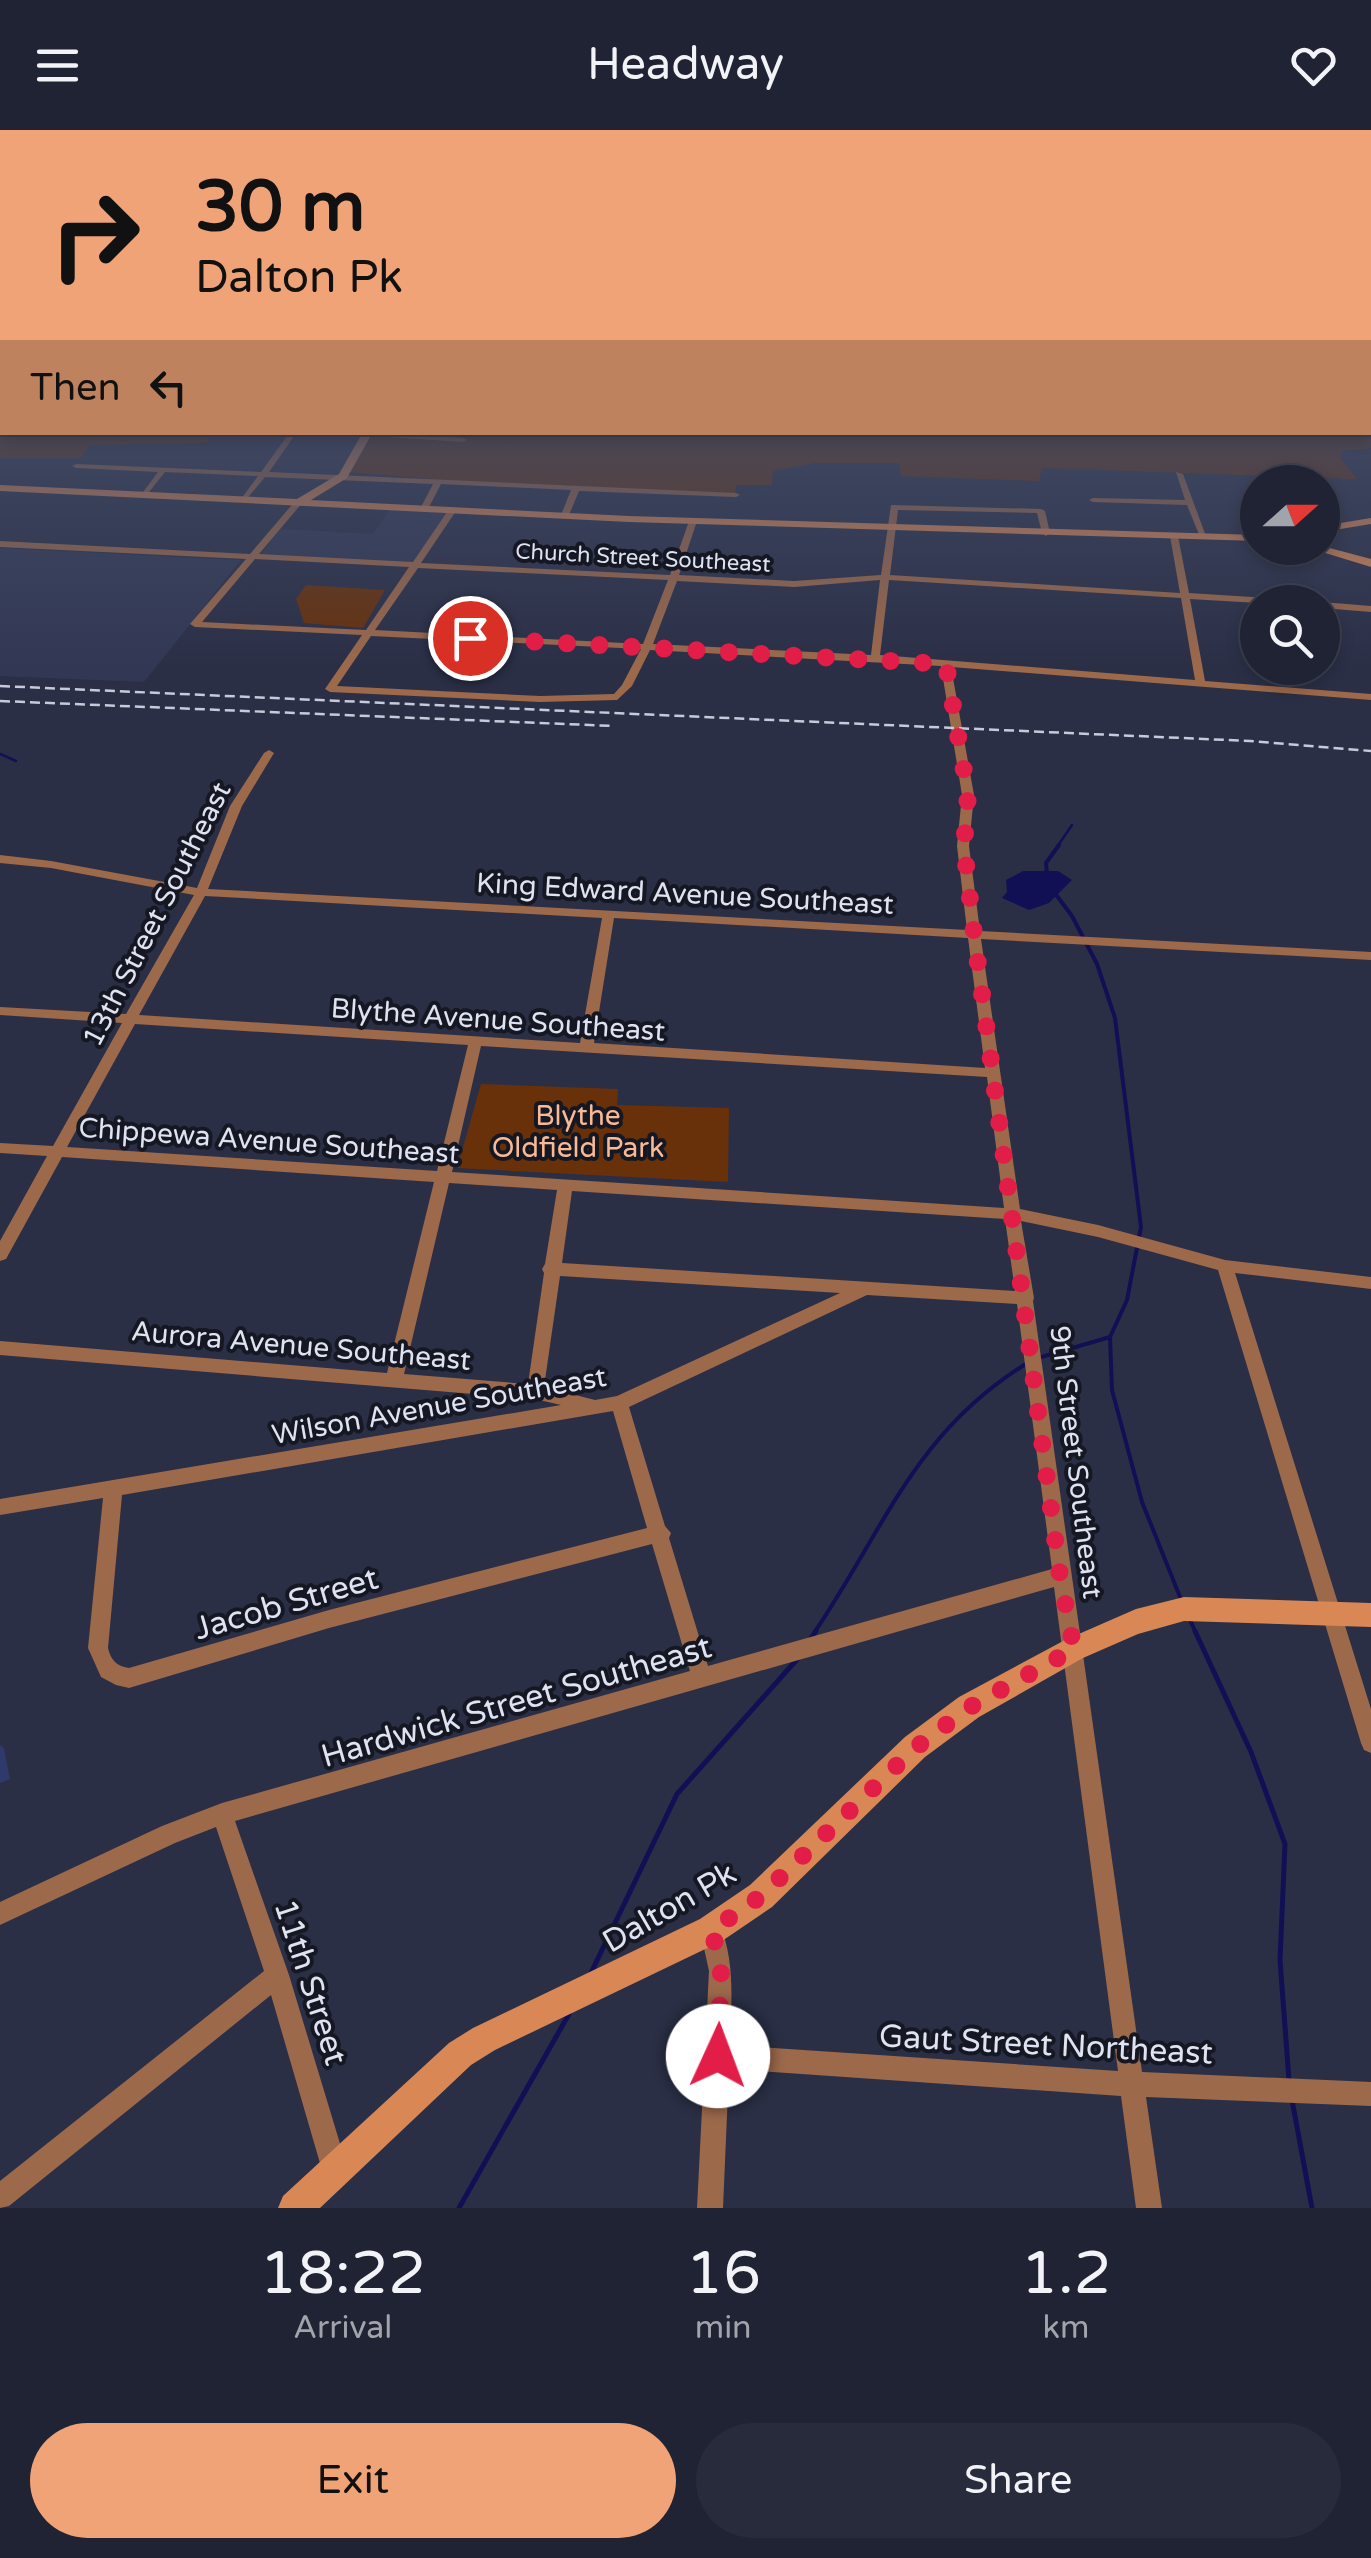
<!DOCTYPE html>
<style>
:root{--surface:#202334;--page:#282b3c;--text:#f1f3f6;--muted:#a2a4ac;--line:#3d404f;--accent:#efa377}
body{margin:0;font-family:"Varela Round",sans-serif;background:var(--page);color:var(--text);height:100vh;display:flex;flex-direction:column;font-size:38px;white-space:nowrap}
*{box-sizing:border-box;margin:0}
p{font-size:32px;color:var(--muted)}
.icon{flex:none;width:55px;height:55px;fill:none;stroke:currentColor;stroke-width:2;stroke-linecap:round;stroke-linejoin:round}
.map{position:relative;height:2078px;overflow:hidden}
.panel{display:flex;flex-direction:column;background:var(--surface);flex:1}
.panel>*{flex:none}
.hud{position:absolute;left:0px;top:0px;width:1372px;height:305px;box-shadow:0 5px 15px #0003,0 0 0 2px var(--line);background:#efa377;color:#111;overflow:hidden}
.needle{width:65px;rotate:69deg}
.controls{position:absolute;left:1240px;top:335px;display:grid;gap:20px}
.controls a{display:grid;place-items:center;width:100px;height:100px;border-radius:50%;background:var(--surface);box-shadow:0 5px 15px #0003,0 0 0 2px var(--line);font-size:50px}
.pin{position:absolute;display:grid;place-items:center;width:85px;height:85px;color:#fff;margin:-42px;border:5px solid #fff;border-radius:50%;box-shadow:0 2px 10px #0007}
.me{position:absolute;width:110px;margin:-55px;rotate:2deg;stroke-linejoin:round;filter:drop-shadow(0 0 8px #0008)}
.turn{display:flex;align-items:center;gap:35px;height:210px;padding:0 30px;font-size:45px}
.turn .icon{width:130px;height:130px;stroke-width:2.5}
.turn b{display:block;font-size:70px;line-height:85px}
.then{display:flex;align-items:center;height:95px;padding:0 30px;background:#0003;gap:20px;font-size:38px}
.eta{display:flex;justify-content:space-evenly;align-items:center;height:170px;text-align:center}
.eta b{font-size:60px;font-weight:600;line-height:70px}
.cta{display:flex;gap:20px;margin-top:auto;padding:20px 30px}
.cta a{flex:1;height:115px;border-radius:60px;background:var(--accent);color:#111;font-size:40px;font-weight:600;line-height:115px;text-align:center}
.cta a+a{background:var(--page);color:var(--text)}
header{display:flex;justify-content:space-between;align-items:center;height:130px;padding:0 30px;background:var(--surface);font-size:45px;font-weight:600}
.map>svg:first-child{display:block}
.built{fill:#323854}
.green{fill:#68310a}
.water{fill:#111054}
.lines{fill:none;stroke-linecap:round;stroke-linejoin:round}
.stream-far2{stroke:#111054;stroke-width:2.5}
.stream-far1{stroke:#111054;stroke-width:4}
.stream{stroke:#111054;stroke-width:5}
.street{fill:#9d694b;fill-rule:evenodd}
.secondary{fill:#d98755;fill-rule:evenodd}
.rail{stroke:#c6cbdb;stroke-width:2.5;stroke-dasharray:10 5;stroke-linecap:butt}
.shaded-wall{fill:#30396b}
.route{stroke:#e11d48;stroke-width:18;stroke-dasharray:0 32.4}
.labels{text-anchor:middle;stroke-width:8;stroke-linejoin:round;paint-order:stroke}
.far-street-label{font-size:22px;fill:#dee2f1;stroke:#151822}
.street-label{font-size:28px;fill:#dee2f1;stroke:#151822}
.park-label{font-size:28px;fill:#f9b995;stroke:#151822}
.near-street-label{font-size:32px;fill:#dee2f1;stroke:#151822}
</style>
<header><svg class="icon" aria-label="menu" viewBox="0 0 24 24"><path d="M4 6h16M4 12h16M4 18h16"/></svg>Headway<svg class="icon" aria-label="heart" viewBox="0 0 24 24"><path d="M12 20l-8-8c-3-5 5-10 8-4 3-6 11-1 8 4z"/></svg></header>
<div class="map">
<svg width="1371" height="2078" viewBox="0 0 1371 2078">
<rect width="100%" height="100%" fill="#2a2f46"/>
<!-- built -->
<g class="built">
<path d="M390 380 447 383 417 434 260 425 280 399 373 404Z"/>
<path d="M0 418 241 430 144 552 0 546Z"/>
</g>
<!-- green -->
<g class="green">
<path d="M0 272 2 302 211 303 207 313 90 315 81 328H0Z"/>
<path d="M399 302H1325L1371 309V318L1342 321 1341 330 1357 349 1042 338 1039 351 901 346 899 333H816L773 341 772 355H736L735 364 490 354 349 342 373 305Z"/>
<path d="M306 455H307L385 460 363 498 304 493 296 469Z"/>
<path d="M481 954 618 959 617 975 729 978 728 1052 457 1038Z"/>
</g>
<!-- water -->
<path class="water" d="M1023 741H1058L1072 750 1049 773 1029 780 1002 768 1007 762 1006 750Z"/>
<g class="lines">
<!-- stream-far2 -->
<g class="stream-far2">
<path d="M0 624 16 631"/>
<path d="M1057 717 1072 695"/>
</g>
<!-- stream-far1 -->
<g class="stream-far1">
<path d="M1047 744 1046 733 1059 715"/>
<path d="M1054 762 1072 786 1097 834 1115 888 1141 1097 1127 1170 1110 1207 1112 1260 1142 1372 1182 1472"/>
<path d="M1038 1228 1110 1207"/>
<path d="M1190 1490 1196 1503"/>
<path d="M814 1503C886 1397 914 1302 1029 1232"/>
</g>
<!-- stream -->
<g class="stream">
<path d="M1195 1501 1251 1622 1285 1714 1280 1830 1289 1950"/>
<path d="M810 1510 816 1501"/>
<path d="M590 1845 677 1664 800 1526"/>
<path d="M1292 1970 1312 2078"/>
<path d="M459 2078 569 1884"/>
</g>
<!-- street -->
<g class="street">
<rect x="1370" y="289" width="1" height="4"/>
<path d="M290 302H297L269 342 736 363 740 365 736 367 579 361 569 385 565 387 561 385 571 360 441 354 428 379 424 381 420 379 433 354 265 347 245 371 241 369 258 346 165 342 145 367 141 365 158 342 76 338 72 336 76 334 261 342Z"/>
<path d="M313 302H367L463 308 467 310 463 312Z"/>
<path d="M1176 342 1183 344 1207 409 1200 407 1187 375 1093 372 1089 370 1093 368 1185 370Z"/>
<path d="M296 370 303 372 259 424 413 432 449 379H452L456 381 421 433 670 445 689 391 693 388 697 391 679 445 794 451 881 445 891 375 1041 379 1045 381 1050 403 1046 406 1042 403 1037 383 898 380 890 445 1180 463 1170 406 1174 403 1178 406 1189 463 1285 469 1290 472 1258 473 1190 469 1205 551 1371 564V570L951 537 974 665 969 716 980 801 1371 822V830L981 809 1020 1079 1098 1095 1225 1130 1371 1147V1159L1235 1143 1371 1579V1623L1364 1620 1361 1613 1218 1140 1098 1107 1021 1091 1034 1168 1033 1171 1142 1942 1371 1952V1976L1146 1967 1162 2078H1136L1121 1966 729 1939 723 2078H697L709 1841 700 1800 703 1792 711 1789 719 1792C736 1833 731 1872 730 1915L1118 1941 1054 1457 235 1691 289 1845 348 2040 344 2049 335 2053 326 2049 322 2040 271 1865 9 2076 0 2078V2051L264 1841 216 1697 175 1713 0 1795V1772L162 1696 222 1673 690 1541 652 1414 329 1498 129 1558 116 1555 101 1547 88 1518 103 1368 0 1385V1369L561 1275 535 1269 0 1225V1211L387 1243 434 1052 62 1027 6 1129 0 1131V1111L47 1026 0 1023V1013L53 1016 122 893 0 885V877L126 884 194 765 51 738 0 733V725L51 731 197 758 230 676 264 623 269 620 274 623 242 676 208 759 967 800 957 716 962 665 941 536 650 520 632 556 617 570 540 572 330 562 325 559 362 505 195 497 190 494 246 429 0 417V411L250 424ZM255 429 409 437 366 500 202 492ZM418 438 668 450 643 514 375 500ZM880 450 871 525 653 514 677 451 794 457ZM889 450 1181 468 1195 550 880 525ZM371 506 641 519 622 555 614 564 540 566 337 556ZM205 766 602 788 580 913 139 885ZM614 788 968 808 985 938 594 913ZM135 894 468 915 437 1041 67 1017ZM481 916 987 947 1004 1078 452 1042ZM449 1053 557 1060 545 1134 542 1139 544 1143 528 1254 404 1244ZM572 1061 1005 1089 1015 1161 562 1133ZM560 1146 840 1163 617 1266 595 1270 544 1257ZM867 1165 1017 1174 1052 1439 708 1536 669 1408 671 1403 665 1396 629 1277ZM613 1281 647 1398 329 1480 129 1538C116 1536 111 1530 108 1518L122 1365Z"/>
<path d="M1321 472H1322L1371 476V482L1322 478Z"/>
</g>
<!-- secondary -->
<g class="secondary">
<path d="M363 302H373L347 348 311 370 629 386 1258 405V411L629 392 0 361V355L297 369 339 344Z"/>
<path d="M1371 388V394L1322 402V396Z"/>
<path d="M1322 416 1371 429V437L1309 418Z"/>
<path d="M1184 1467 1371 1473V1497L1184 1491 1138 1504 1083 1528 979 1587 925 1627 772 1777 722 1811 495 1920 471 1935 320 2078H278L283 2066 449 1913 473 1898 700 1789 750 1755 905 1607 959 1567 1065 1510 1136 1479Z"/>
</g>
<!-- rail -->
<g class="rail">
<path d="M0 556 1250 611 1371 621"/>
<path d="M0 571 614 596"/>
</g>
</g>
<!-- shaded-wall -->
<path class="shaded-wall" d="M0 1615 4 1618 10 1649 0 1653Z"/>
<!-- sky -->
<linearGradient id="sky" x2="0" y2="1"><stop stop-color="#171a26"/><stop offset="0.46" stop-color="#444d68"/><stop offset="1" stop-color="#444d68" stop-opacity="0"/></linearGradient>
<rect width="1371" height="540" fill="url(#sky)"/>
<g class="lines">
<!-- route -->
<path class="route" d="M470 508 946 534 968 665 964 716 974 804 1060 1446 1074 1519 970 1577 915 1618 761 1766 712 1800 721 1841 718 1926"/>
</g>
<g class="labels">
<!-- far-street labels -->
<g class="far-street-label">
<text transform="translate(643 427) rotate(3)" y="8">Church Street Southeast</text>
</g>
<!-- street labels -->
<g class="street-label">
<text transform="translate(685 763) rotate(3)" y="10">King Edward Avenue Southeast</text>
<text transform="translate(156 784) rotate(-63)" y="10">13th Street Southeast</text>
<text transform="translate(498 889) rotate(4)" y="10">Blythe Avenue Southeast</text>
<text transform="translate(269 1010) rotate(4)" y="10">Chippewa Avenue Southeast</text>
<text transform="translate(301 1215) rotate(5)" y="10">Aurora Avenue Southeast</text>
<text transform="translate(439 1275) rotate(-10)" y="10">Wilson Avenue Southeast</text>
<text transform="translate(1077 1332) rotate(83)" y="10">9th Street Southeast</text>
</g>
<!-- park labels -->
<g class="park-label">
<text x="578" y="995">Blythe<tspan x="578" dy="32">Oldfield Park</tspan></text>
</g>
<!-- near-street labels -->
<g class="near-street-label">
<text transform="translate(286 1473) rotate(-16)" y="11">Jacob Street</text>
<text transform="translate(516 1571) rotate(-16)" y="11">Hardwick Street Southeast</text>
<text transform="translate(669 1777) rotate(-30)" y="11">Dalton Pk</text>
<text transform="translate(311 1852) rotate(72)" y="11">11th Street</text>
<text transform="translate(1046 1914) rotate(3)" y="11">Gaut Street Northeast</text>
</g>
</g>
</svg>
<div class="controls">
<a><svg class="needle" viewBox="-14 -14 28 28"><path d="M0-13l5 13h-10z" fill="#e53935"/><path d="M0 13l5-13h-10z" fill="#a2a4ac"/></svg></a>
<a><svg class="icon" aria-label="search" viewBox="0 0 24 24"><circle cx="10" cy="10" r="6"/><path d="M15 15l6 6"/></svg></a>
</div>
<div class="pin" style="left:470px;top:508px;background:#d93025"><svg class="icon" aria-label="arrive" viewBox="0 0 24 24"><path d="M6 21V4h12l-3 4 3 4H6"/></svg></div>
<svg class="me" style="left:718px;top:1926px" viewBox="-20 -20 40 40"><circle r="19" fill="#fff"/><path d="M0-13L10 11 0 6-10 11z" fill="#e11d48"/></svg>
<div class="hud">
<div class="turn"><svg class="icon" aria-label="right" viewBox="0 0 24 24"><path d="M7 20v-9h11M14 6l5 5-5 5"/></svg><div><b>30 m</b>Dalton Pk</div></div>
<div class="then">Then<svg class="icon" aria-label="left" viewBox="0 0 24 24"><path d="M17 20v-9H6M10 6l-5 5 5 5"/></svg></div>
</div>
</div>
<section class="panel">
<div class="eta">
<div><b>18:22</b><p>Arrival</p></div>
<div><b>16</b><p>min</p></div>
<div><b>1.2</b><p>km</p></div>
</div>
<div class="cta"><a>Exit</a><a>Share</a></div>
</section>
